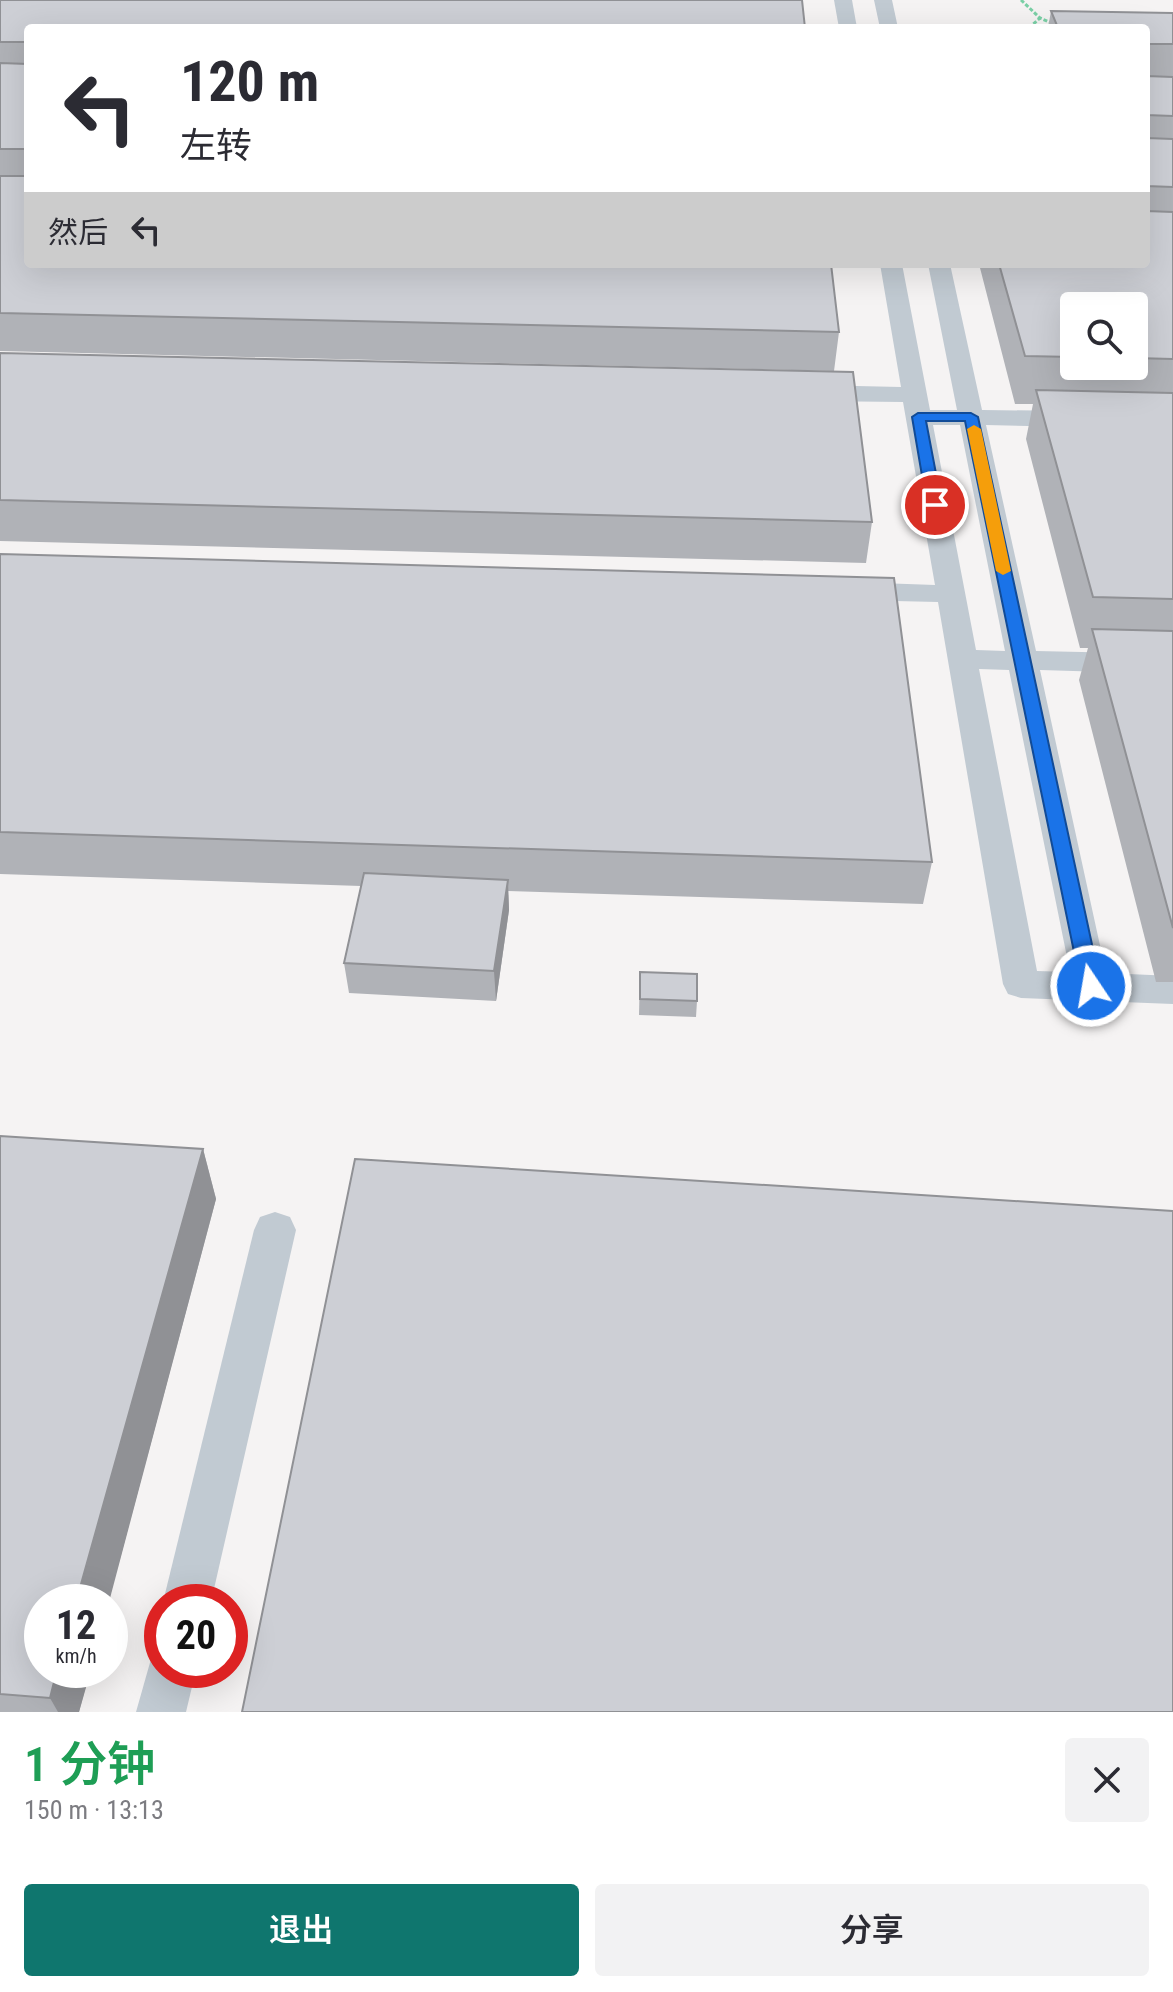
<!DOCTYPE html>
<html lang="zh">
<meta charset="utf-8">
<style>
:root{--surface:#fff;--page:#f2f2f3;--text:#2b2b33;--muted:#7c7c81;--accent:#0f766e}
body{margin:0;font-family:"Roboto Condensed","Noto Sans SC",sans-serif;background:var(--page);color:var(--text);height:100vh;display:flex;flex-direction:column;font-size:30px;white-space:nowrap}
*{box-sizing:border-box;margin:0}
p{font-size:26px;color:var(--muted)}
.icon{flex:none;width:44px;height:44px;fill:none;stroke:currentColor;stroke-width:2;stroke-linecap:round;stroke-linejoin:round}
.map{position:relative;height:1712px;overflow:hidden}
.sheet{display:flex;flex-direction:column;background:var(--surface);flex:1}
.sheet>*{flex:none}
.guide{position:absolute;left:24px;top:24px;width:1126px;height:244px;border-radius:8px;box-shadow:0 8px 32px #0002;background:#fff;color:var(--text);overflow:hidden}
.buttons{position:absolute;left:1060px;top:292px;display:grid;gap:16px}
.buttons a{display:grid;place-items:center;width:88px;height:88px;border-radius:8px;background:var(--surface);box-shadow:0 8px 32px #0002;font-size:40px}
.speed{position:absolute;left:24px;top:1584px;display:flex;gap:16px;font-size:40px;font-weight:700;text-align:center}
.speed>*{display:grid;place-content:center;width:104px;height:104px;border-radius:50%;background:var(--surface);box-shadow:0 8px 32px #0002;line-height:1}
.speed small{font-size:20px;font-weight:400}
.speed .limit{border:12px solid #d22;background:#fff;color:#111}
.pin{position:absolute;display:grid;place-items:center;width:68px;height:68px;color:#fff;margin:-34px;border:4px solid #fff;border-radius:50%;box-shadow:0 2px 8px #0007}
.me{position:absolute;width:88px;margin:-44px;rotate:348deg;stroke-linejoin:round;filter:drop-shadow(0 0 6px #0008)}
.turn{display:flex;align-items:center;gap:28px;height:168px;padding:0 24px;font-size:36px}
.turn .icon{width:104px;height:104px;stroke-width:2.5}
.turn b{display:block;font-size:56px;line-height:68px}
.then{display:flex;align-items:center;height:76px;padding:0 24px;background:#0003;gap:16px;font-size:30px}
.round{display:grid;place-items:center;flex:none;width:84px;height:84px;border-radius:8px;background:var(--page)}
.summary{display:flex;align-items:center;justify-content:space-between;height:136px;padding:0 24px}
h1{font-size:48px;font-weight:600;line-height:60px;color:#1e9e55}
.action{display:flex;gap:16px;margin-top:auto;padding:16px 24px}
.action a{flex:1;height:92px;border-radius:8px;background:var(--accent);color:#fff;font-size:32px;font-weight:600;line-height:92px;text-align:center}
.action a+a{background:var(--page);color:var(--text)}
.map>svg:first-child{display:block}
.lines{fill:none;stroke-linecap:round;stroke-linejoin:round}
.path{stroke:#7ad0a6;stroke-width:3;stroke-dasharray:4 2;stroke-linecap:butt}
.lane{fill:#c1cad2;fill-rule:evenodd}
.wall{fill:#b0b2b7;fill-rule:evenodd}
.shaded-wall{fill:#909195}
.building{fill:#cdcfd5;stroke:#909195;stroke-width:2}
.route{fill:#1a73e8;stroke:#114b97;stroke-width:2}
.slow{fill:#f59e0b}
</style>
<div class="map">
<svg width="1173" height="1712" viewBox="0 0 1173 1712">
<rect width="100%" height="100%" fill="#f5f3f3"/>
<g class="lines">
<!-- path -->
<g class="path">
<path d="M1021 0 1040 18 1063 28"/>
<path d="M1029 28 1040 18"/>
</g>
<!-- lane -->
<g class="lane">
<path d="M834 0H852L857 28H839Z"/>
<path d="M874 0H892L898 28H880Z"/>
<path d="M880 264H902L930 410H957L928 264H950L982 410 1077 411 1086 414 1090 419 1086 424 1077 427 986 425 1036 651 1173 654V674L1040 670 1106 973 1173 976V1004L1021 998 1008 994 1003 984 938 602 851 600 841 597 837 591 841 585 851 582 935 585 903 402 811 401 802 398 798 393 802 388 811 385 901 387ZM933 425H960L1005 651 976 650ZM979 669 1009 670 1070 972 1037 971Z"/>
<path d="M275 1212 290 1217 296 1230 211 1602H163L254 1230 260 1217Z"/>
<path d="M162 1649V1670H196L186 1712H136L153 1652Z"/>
</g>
</g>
<!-- wall -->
<g class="wall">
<path d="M0 0 28 28V264L839 332 834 371 0 351Z"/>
<path d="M1051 11 1173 13V982H1156L1079 680 1088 648H1080L1026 439 1033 404H1015L979 264H1146V28H1048ZM1074 306H1134V366H1074Z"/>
<path d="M0 353 872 522 866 563 0 541Z"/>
<path d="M0 554 932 862 923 904 508 891 509 910 496 1001 349 993 344 963 361 886 0 874Z"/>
<path d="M640 972 697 1001 696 1017 639 1015Z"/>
<path d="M0 1136 203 1149 216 1199 79 1712H0Z"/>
</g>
<!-- shaded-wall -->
<g class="shaded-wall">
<path d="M508 880 509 910 496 1001 494 971Z"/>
<path d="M203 1149 216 1199 109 1602H76Z"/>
<path d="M57 1670H91L79 1712H58L50 1698Z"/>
</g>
<!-- building -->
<g class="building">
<path d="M0 0H802L805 28H28V42H0Z"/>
<path d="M1051 11 1173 13V44H1146V28H1058Z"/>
<path d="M0 63 28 64V149H0Z"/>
<path d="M1146 76 1173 77V116L1146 115Z"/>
<path d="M1146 138 1173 139V187L1146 186Z"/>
<path d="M0 176H28V264H831L839 332 0 313Z"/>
<path d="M1146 211 1173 212V359L1134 358V306H1074V357L1025 356 999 264H1146Z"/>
<path d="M0 353 853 372 872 522 0 500Z"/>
<path d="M1036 390 1173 393V599L1093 597Z"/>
<path d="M0 554 894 578 932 862 0 832Z"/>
<path d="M1092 629 1173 631V928Z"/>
<path d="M364 873 508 880 494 971 344 963Z"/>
<path d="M640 972 697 974V1001L640 999Z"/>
<path d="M0 1136 203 1149 76 1602H42V1670H57L50 1698 0 1694Z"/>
<path d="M355 1159 1173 1211V1712H242Z"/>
</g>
<!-- route -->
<path class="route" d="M971 413 978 417 1101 986 1098 992H1084L1081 986 965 421H926L942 505 935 510 927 505 912 417 918 413Z"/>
<!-- slow -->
<path class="slow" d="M974 425 981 429 1011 571 1003 575 996 571 967 429Z"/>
</svg>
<div class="buttons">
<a><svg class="icon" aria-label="search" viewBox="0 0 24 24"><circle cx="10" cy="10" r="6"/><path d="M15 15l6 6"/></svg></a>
</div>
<div class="speed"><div>12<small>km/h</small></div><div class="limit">20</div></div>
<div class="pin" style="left:935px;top:505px;background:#d93025"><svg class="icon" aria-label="arrive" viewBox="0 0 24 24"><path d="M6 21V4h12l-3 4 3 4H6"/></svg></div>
<svg class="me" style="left:1091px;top:986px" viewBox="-20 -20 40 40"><circle r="17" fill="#1a73e8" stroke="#fff" stroke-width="3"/><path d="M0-11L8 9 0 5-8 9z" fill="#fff"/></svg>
<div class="guide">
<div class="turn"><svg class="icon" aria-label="left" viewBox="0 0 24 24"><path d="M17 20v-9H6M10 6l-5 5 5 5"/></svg><div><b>120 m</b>左转</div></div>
<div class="then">然后<svg class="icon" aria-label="left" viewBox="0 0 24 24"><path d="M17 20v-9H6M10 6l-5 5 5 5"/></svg></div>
</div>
</div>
<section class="sheet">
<div class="summary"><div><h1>1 分钟</h1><p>150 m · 13:13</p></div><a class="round"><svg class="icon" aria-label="close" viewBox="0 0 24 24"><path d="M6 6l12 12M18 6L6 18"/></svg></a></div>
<div class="action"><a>退出</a><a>分享</a></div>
</section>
